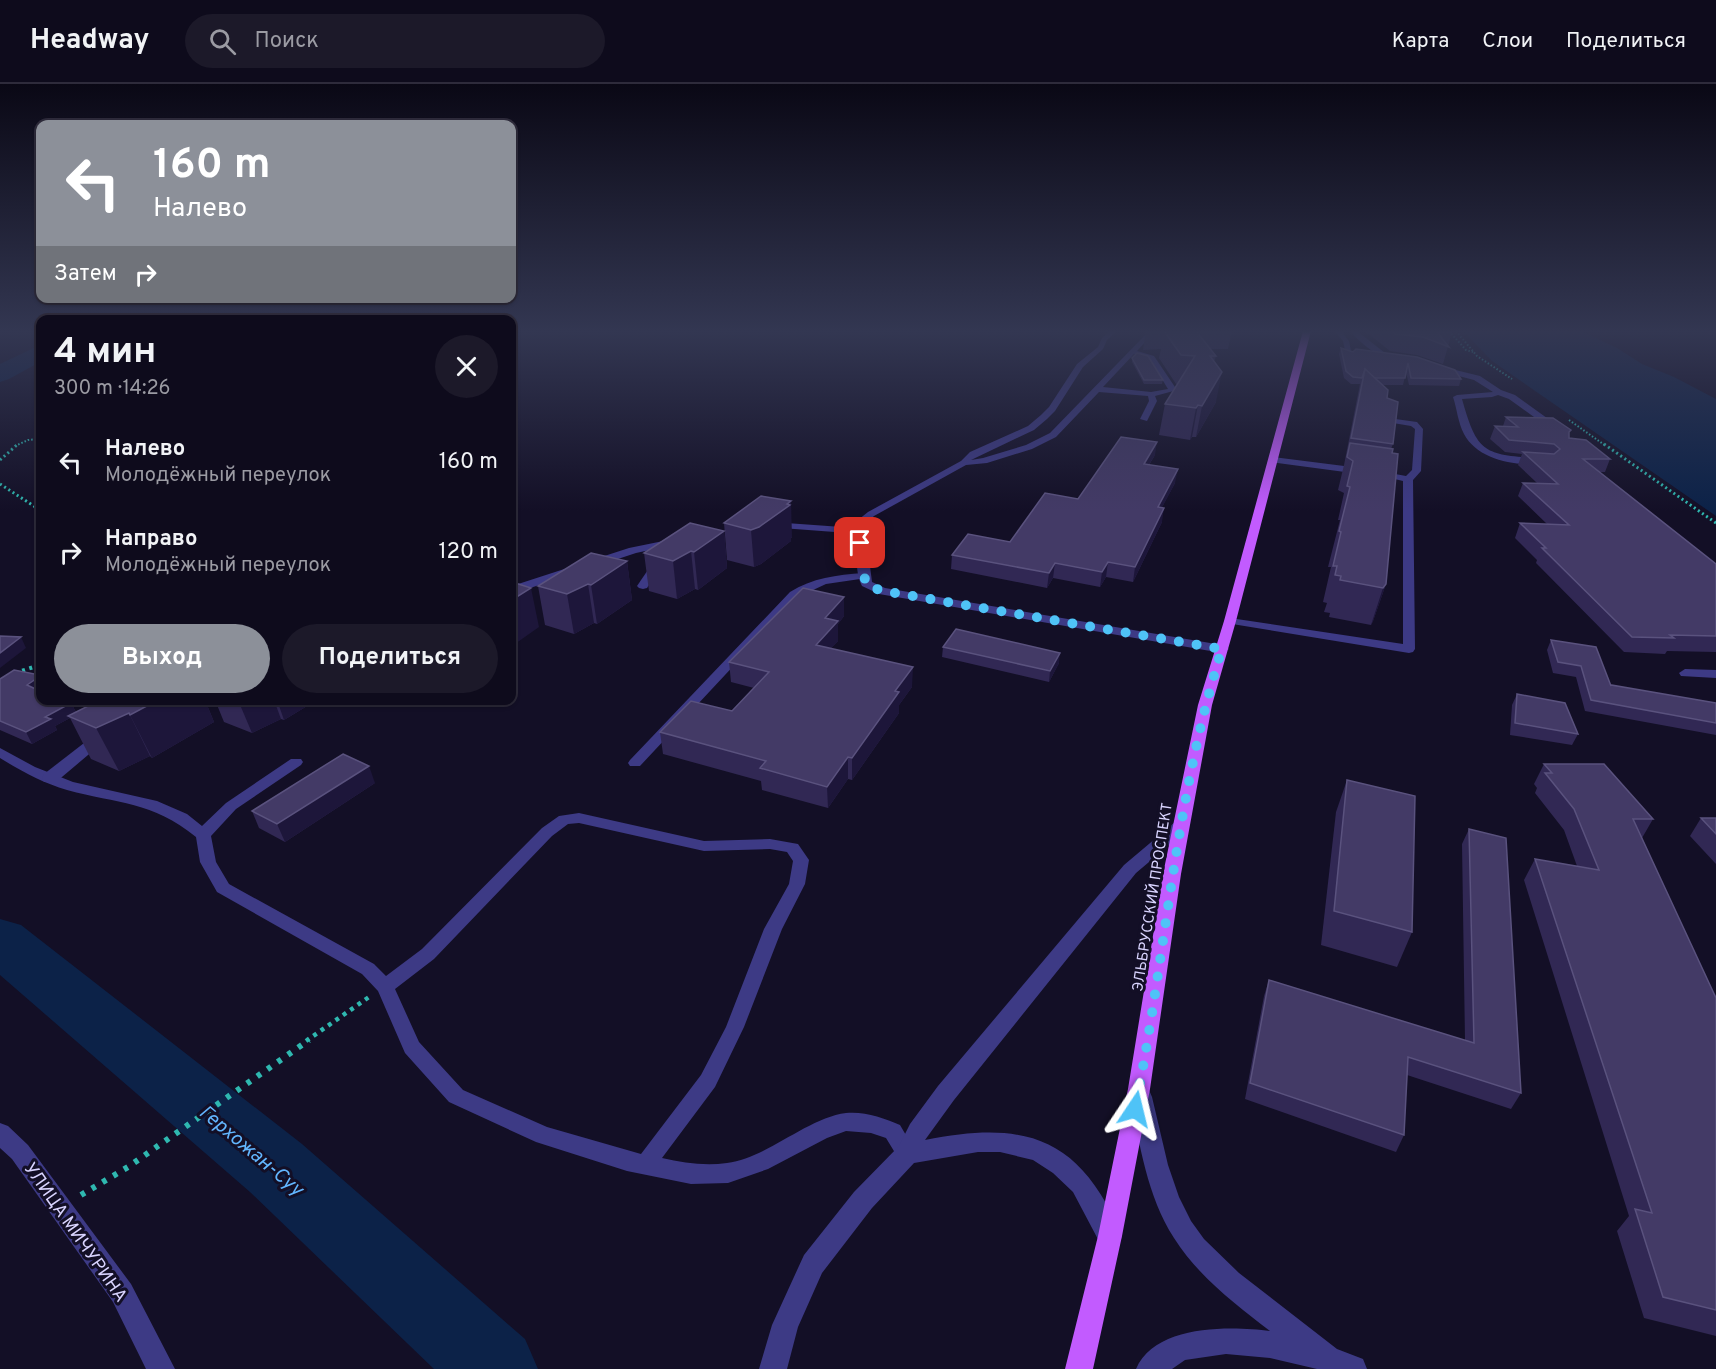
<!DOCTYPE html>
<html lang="ru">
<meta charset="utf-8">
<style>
:root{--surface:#0e0b1c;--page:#1c1929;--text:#f1f3f6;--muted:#9b9ba3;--line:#2e2b3b;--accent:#8c9099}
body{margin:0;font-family:Overpass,sans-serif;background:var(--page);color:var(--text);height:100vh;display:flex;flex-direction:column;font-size:22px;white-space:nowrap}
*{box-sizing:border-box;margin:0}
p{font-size:20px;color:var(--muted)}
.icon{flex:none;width:33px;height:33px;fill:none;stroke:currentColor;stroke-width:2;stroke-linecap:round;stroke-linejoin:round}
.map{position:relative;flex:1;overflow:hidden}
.drawer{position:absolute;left:36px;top:231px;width:480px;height:390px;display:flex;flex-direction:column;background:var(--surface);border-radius:12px;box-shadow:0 2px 4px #0004,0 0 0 2px var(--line)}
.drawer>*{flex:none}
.banner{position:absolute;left:36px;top:36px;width:480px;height:183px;border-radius:12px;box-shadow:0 2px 4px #0004,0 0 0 2px var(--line);background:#8c9099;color:#fff;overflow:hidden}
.pin{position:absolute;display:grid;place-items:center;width:51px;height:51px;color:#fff;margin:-26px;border-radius:12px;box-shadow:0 3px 9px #0006}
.me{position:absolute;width:66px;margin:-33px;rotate:10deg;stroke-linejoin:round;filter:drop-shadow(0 0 4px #0008)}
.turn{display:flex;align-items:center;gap:21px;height:126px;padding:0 18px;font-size:27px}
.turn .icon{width:78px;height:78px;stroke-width:2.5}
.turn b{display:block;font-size:42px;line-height:51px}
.then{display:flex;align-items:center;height:57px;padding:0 18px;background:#0003;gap:12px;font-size:22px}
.round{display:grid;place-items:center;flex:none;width:63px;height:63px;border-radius:32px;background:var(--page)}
.overview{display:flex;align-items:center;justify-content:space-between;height:102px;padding:0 18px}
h1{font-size:36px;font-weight:700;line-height:45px}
.cta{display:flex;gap:12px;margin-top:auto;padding:12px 18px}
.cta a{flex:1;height:69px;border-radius:36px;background:var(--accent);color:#fff;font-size:24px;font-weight:700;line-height:69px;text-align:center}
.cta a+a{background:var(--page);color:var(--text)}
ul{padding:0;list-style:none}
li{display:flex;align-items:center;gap:18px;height:90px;padding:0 18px}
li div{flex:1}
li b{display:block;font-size:22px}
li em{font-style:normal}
header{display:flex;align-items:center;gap:36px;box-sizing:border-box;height:84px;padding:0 30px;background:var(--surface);border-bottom:2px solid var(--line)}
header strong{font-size:28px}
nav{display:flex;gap:33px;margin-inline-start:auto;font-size:21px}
.search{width:420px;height:54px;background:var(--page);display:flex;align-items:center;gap:15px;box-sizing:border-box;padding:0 21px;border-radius:33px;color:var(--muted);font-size:22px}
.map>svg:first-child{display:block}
.water{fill:#0c2248}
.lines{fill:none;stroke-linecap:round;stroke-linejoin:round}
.river{fill:#0c2248;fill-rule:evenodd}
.path-far4{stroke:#2fb8b0;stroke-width:2;stroke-dasharray:1.5 2;stroke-linecap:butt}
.path-far3{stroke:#2fb8b0;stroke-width:3;stroke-dasharray:2 3;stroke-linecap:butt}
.path-far2{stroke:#2fb8b0;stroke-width:4;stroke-dasharray:3 4.5;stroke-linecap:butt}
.path-far1{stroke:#2fb8b0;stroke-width:4.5;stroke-dasharray:4 5;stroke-linecap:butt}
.path{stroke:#2fb8b0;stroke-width:6;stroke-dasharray:4.5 8;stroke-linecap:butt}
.lane{fill:#3d3a85;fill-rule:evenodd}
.street{fill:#3d3a85;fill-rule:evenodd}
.primary{fill:#c25bff;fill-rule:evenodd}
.wall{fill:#312854}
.shaded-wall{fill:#1d163a}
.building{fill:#433a66;stroke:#5a527e;stroke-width:1.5}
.route{stroke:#4fc3f7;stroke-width:10;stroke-dasharray:0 18}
.labels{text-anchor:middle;stroke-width:6;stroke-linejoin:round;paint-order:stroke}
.street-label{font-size:15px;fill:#d9d4ff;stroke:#130f26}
.near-street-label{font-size:18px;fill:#d9d4ff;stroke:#130f26}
.near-water-label{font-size:20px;font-style:italic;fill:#62b6ff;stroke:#130f26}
</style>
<header>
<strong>Headway</strong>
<div class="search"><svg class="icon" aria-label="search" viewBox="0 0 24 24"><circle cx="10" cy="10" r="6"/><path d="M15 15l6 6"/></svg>Поиск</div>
<nav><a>Карта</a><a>Слои</a><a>Поделиться</a></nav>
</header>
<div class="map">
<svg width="1716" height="1285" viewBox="0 0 1716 1285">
<rect width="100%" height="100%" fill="#130f26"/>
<!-- water -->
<path class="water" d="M1463 247H1581L1617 264 1642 280 1674 293 1716 315V432L1492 277Z"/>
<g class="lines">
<!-- river -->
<g class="river">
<path d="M40 261V278L9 295 0 298V280Z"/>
<path d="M0 835 21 841 302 1060 525 1255 538 1285H434L250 1108 0 891Z"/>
</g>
<!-- path-far4 -->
<g class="path-far4">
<path d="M512 247H515"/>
<path d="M1449 247 1466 266 1473 268"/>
<path d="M1456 247 1477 272 1512 295"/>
<path d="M1569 336 1606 362"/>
<path d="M15 362 28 356 40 355"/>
</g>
<!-- path-far3 -->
<g class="path-far3">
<path d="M1604 360 1716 439"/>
<path d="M0 376 18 360"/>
<path d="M0 400 40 426"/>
</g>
<!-- path-far2 -->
<path class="path-far2" d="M15 589 40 581"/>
<!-- path-far1 -->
<path class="path-far1" d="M306 957 369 913"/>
<!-- path -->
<path class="path" d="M81 1111 128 1083 309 956"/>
<!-- lane -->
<g class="lane">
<path d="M1110 247H1117L1107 256 1103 265 1083 283 1055 327 1047 335 1034 346 971 376 983 374 1026 361 1050 349 1149 247H1155L1137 267 1154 272 1177 306 1155 312 1157 317 1147 337 1140 335 1149 317 1148 312 1099 308 1056 353 1032 365 987 379 966 381 874 432 856 448H848V444L868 428 961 377 970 368 1028 342 1041 331 1049 323 1077 280 1098 263 1102 254ZM1134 270 1149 274 1168 305 1151 308 1103 303Z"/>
<path d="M1335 247H1341L1349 257 1352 272 1346 271 1343 257Z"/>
<path d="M1350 247H1357L1385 269 1399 272C1382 280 1360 258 1350 247Z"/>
<path d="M1439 282 1480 292 1501 306 1515 311 1558 342V346H1552L1509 315 1498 311 1492 313 1462 315C1477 368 1483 371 1538 374L1542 377 1541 379C1515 383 1477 375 1464 350 1458 339 1457 325 1453 313L1457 311 1493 308 1474 296 1436 286V282Z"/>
<path d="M1381 333 1417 338 1423 345 1421 387 1413 396 1415 565 1413 568 1409 569 1226 539 1224 537 1226 535 1230 534 1403 560V397L1374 390 1379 387 1406 392 1412 386 1415 345 1411 342 1381 337Z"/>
<path d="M1273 373 1360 384 1365 387 1360 390 1270 378V374Z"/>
<path d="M658 476 663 479 647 504 643 505 639 504 637 502 654 477Z"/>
<path d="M863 489 867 490V494L826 500 798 513 640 682H630L628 679 630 676 790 508C812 494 837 491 863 489Z"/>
<path d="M1685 585 1716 586V594L1681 592 1679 589Z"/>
<path d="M0 664 35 683 73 698 157 717 187 730 202 742 226 719 291 675H301L303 678 301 681 236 725 211 752 216 778 229 800 374 880 386 892 422 865 542 744 559 732 579 729 704 757 770 755 798 760 809 776 805 800 782 845 744 943 715 1003 662 1074C684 1079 705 1082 727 1079 767 1074 807 1034 846 1029 864 1027 884 1034 900 1041L917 1070 914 1077 907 1080 900 1077 886 1054 871 1049 846 1047 827 1054 768 1085 728 1099 691 1100 627 1087 536 1058 449 1018 405 969 378 907 362 890 217 808 200 778 196 753C152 717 118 720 67 706 43 699 21 687 0 674ZM579 739 704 767 770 765 787 768 793 777 789 800 764 845 726 943 701 991 641 1070 547 1043 463 1006 419 958 395 905 434 875 552 752 568 740Z"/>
</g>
<!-- street -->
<g class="street">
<path d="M772 438 856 444 868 466 872 498 885 504 1222 561 1229 565 1222 569 879 510 862 502C853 483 861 470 848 449L768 443 766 441Z"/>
<path d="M678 454 682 455V459L636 469 512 510V502L629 464Z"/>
<path d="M102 647 110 652 107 655 56 698H44L42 694 44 690 97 649Z"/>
<path d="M1181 736 1187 738 1189 742 1187 746 1136 789 954 1016 925 1056C1027 1036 1080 1053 1122 1152L1119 1161 1110 1164 1101 1161 1073 1108 1053 1089 1033 1076 1000 1068H978L914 1079 872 1124 822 1189 798 1243 787 1285H759L772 1241 804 1171 854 1108 899 1062 910 1040 938 1002 1124 781 1175 738Z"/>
<path d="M1141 1003 1149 1006 1152 1013 1168 1081 1179 1113 1191 1137 1204 1155 1239 1189 1337 1265 1363 1275 1367 1285H1317L1270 1274 1226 1270 1185 1276 1172 1285H1136C1155 1240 1231 1242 1270 1247 1235 1220 1198 1192 1174 1154 1147 1112 1140 1061 1130 1013L1133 1006Z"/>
<path d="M0 1039 8 1042 28 1061 131 1200 175 1285H146L113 1218 12 1075 0 1064Z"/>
</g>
<!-- primary -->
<path class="primary" d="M1303 247H1311L1236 537 1212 621 1181 790 1150 1005 1122 1152 1093 1285H1065L1098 1152 1128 1005 1163 790 1198 621 1224 537Z"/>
</g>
<!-- wall -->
<g class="wall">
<path d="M1146 247H1232L1228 265H1210L1216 272 1214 278 1216 318 1196 353H1192L1190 356 1159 351 1165 320 1177 300H1176L1159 274 1161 265 1143 266Z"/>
<path d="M1365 247H1450L1452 248 1443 280 1417 271 1390 267Z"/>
<path d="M1341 264 1353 268 1356 265 1461 295 1459 302 1409 301 1406 288 1403 301H1382L1387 314 1393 360 1391 365 1386 500 1373 537 1371 541 1329 533 1330 529 1324 528 1327 519 1323 518 1331 483H1328L1340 436H1338L1344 409 1338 406 1344 381 1360 300H1351L1344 294 1339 270Z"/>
<path d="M1132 274 1163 296 1162 300H1144L1132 278Z"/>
<path d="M1506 333 1569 351V354L1610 375 1605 388H1600L1716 480V568L1667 567 1665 570 1624 568 1536 479 1537 476 1515 454 1520 439 1547 440 1518 412 1523 399H1537L1518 381 1522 370 1505 368 1490 355 1495 342H1503Z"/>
<path d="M1155 371 1149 381 1175 399 1162 423V438L1133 498 1106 493 1100 503 1053 494 1047 504 951 485 952 471 1010 458 1078 415Z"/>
<path d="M724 439 792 453 791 454V457L761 480 754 483 727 476Z"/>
<path d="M724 447 727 484 698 506 695 505 677 515 649 507 644 469Z"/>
<path d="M627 477 632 516 597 540 594 539 574 550 545 541 538 502Z"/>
<path d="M844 513V532L838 540V557L831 564 912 603 899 621V629L852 696 848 695 828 724 762 706 761 697 663 670 660 648 732 627 754 604 731 598 729 578Z"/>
<path d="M1551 556 1610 602 1716 619V651L1585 627 1576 593 1553 589 1547 566Z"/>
<path d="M943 563 1059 579 1049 598 942 573Z"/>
<path d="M0 595 40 616 71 619 76 628 95 621 104 616H205L214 638 152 674 150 672 119 687 91 675 70 634 55 642 57 646 32 660 0 646Z"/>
<path d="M1517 610 1578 650 1572 661 1510 651 1512 621Z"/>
<path d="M215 616H317L284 636 281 635 252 649 224 638Z"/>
<path d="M1544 680 1653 735 1642 754 1715 912 1716 910V1252L1644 1234 1617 1147 1629 1132 1524 796 1535 775 1577 782 1564 746 1535 709 1537 704 1534 700Z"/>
<path d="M1347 696 1412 848 1397 883 1321 861 1336 728Z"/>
<path d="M375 699 285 758 259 744 252 727Z"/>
<path d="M1701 734H1716V780L1690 752Z"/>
<path d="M1469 745 1521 1009 1511 1025 1407 991 1404 1051 1396 1068 1245 1015 1264 912 1269 896 1465 957 1462 760Z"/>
</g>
<!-- shaded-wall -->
<g class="shaded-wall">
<path d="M1222 288 1216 318 1196 353 1202 322Z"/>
<path d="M1198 321 1192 353 1190 356 1196 324Z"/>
<path d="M1157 358 1155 371 1141 393 1144 380Z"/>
<path d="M1178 385 1175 399 1155 437 1158 423Z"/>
<path d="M791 417 792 453 791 454V457L761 480 754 483 751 446Z"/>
<path d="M1164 424 1162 438 1133 498 1135 483Z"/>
<path d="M724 447 727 484 698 506 694 468Z"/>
<path d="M691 467 695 505 677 515 673 477Z"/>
<path d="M627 477 632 516 597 540 591 501Z"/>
<path d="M1108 478 1106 493 1100 503 1102 488Z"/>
<path d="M1055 479 1053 494 1047 504 1049 489Z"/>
<path d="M588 500 594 539 574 550 567 510Z"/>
<path d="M1386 500 1373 537 1371 541 1383 504Z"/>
<path d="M531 504 539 543 512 562V516Z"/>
<path d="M844 513V532L838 540V557L816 581V561L825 534Z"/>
<path d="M21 553 26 564 0 584V569Z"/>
<path d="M1060 569 1059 579 1049 598 1050 587Z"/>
<path d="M913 583 912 603 899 621V629L852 696V674L895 607Z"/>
<path d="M40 592V607L27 601Z"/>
<path d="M158 616H205L214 638 152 674 130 631Z"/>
<path d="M238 616H274L281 635 252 649Z"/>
<path d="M277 616H317L284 636Z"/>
<path d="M71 619 77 630 68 632 70 634 55 642 57 646 32 660 26 648 45 633Z"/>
<path d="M129 629 150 672 119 687 96 644Z"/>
<path d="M848 673V695L828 724 827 703Z"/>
<path d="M369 682 375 699 285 758 277 740Z"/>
</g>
<!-- building -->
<g class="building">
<path d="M1164 247H1196L1216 272H1210L1222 288 1202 322 1198 321 1196 324 1165 320 1195 272 1181 271Z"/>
<path d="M1391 247H1450L1452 248H1437L1449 263 1423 253 1395 250Z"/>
<path d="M1341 264 1353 268 1356 265 1417 273 1455 286 1461 295 1411 294 1408 279 1405 294H1374L1365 285 1362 294 1353 293 1346 287Z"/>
<path d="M1137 269 1148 272 1163 296H1144L1132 274Z"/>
<path d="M1365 285 1388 306 1387 314 1398 318 1393 360 1351 354Z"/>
<path d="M1506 333 1553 334 1571 346 1569 348V354L1586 356 1610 375H1583L1716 480V552L1670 551 1674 554 1632 553 1542 464H1546L1520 439 1569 441 1523 399 1558 400 1523 368 1554 370 1560 365 1554 360 1509 356 1495 342 1518 343Z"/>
<path d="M1121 353 1157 358 1144 380 1178 385 1158 423 1164 424 1135 483 1108 478 1102 488 1055 479 1049 489 952 471 968 450 1010 458 1045 409 1078 415Z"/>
<path d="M1350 359 1393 365 1392 369 1398 370 1386 500 1383 504 1340 496 1341 492 1335 491 1337 482H1333L1341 448 1339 447 1350 403 1347 402 1353 377 1347 373Z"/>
<path d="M761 412 791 417 787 420 790 421 759 443 751 446 724 439Z"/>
<path d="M690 439 724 447 694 468 691 467 673 477 644 469Z"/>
<path d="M591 469 627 477 591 501 588 500 567 510 538 502Z"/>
<path d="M512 498 531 504 512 516Z"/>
<path d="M803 504 844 513 825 534 838 537 816 561 913 583 895 607 899 608 852 674 848 673 827 703 760 684 766 677 660 648 691 617 732 627 769 588 729 578Z"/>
<path d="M956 545 1060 569 1050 587 943 563Z"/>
<path d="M0 552 21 553 0 569Z"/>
<path d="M1551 556 1596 563 1611 602V601L1716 619V639L1591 616 1581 582 1558 578Z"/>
<path d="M14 586 40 591V592L27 601 40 607V616H64L71 619 45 633 51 635 26 648 0 637V595Z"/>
<path d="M1517 610 1565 619 1578 650 1515 639Z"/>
<path d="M104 616H158L130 631 129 629 96 644 68 632 92 620 95 621Z"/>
<path d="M343 670 369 682 277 740 252 727Z"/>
<path d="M1544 680H1604L1653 735H1633L1716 914V1226L1663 1213 1635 1125 1652 1129 1535 775 1599 786 1574 725 1545 689H1552Z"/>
<path d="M1347 696 1415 712 1412 848 1334 827Z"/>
<path d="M1701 734H1716V750Z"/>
<path d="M1469 745 1506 754 1521 1009 1408 973 1404 1051 1250 999 1269 896 1474 959Z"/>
</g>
<!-- sky -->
<linearGradient id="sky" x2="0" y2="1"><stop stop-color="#0a0815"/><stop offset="0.58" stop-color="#333752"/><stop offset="1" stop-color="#333752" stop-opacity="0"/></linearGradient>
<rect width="1716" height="427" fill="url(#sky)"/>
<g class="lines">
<!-- route -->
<path class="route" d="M860 459C864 474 860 488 868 502L883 507 1222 565C1175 714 1166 872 1135 1025"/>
</g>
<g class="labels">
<!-- street labels -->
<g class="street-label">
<text transform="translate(1152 813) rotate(-81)" y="5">ЭЛЬБРУССКИЙ ПРОСПЕКТ</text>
</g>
<!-- near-street labels -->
<g class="near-street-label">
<text transform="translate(76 1148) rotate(55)" y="6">УЛИЦА МИЧУРИНА</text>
</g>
<!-- near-water labels -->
<g class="near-water-label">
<text transform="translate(252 1066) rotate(40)" y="7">Герхожан-Суу</text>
</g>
</g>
</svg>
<div class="pin" style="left:860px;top:459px;background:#d93025"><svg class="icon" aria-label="arrive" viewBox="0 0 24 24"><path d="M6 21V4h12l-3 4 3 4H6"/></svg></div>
<svg class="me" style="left:1135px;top:1025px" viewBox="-20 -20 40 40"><path d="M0-17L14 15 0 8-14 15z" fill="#4fc3f7" stroke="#fff" stroke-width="4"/></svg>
<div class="banner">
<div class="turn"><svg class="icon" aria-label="left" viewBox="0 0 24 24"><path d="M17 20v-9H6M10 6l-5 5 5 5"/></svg><div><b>160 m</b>Налево</div></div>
<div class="then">Затем<svg class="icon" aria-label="right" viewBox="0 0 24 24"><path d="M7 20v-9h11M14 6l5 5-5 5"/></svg></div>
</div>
<section class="drawer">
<div class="overview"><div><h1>4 мин</h1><p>300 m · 14:26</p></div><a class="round"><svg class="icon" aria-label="close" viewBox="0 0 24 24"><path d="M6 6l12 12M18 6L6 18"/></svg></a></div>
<ul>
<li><svg class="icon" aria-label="left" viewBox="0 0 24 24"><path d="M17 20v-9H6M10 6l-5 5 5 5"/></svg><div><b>Налево</b><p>Молодёжный переулок</p></div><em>160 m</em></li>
<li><svg class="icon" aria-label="right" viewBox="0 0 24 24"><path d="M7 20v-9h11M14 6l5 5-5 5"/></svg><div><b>Направо</b><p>Молодёжный переулок</p></div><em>120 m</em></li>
</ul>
<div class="cta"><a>Выход</a><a>Поделиться</a></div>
</section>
</div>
